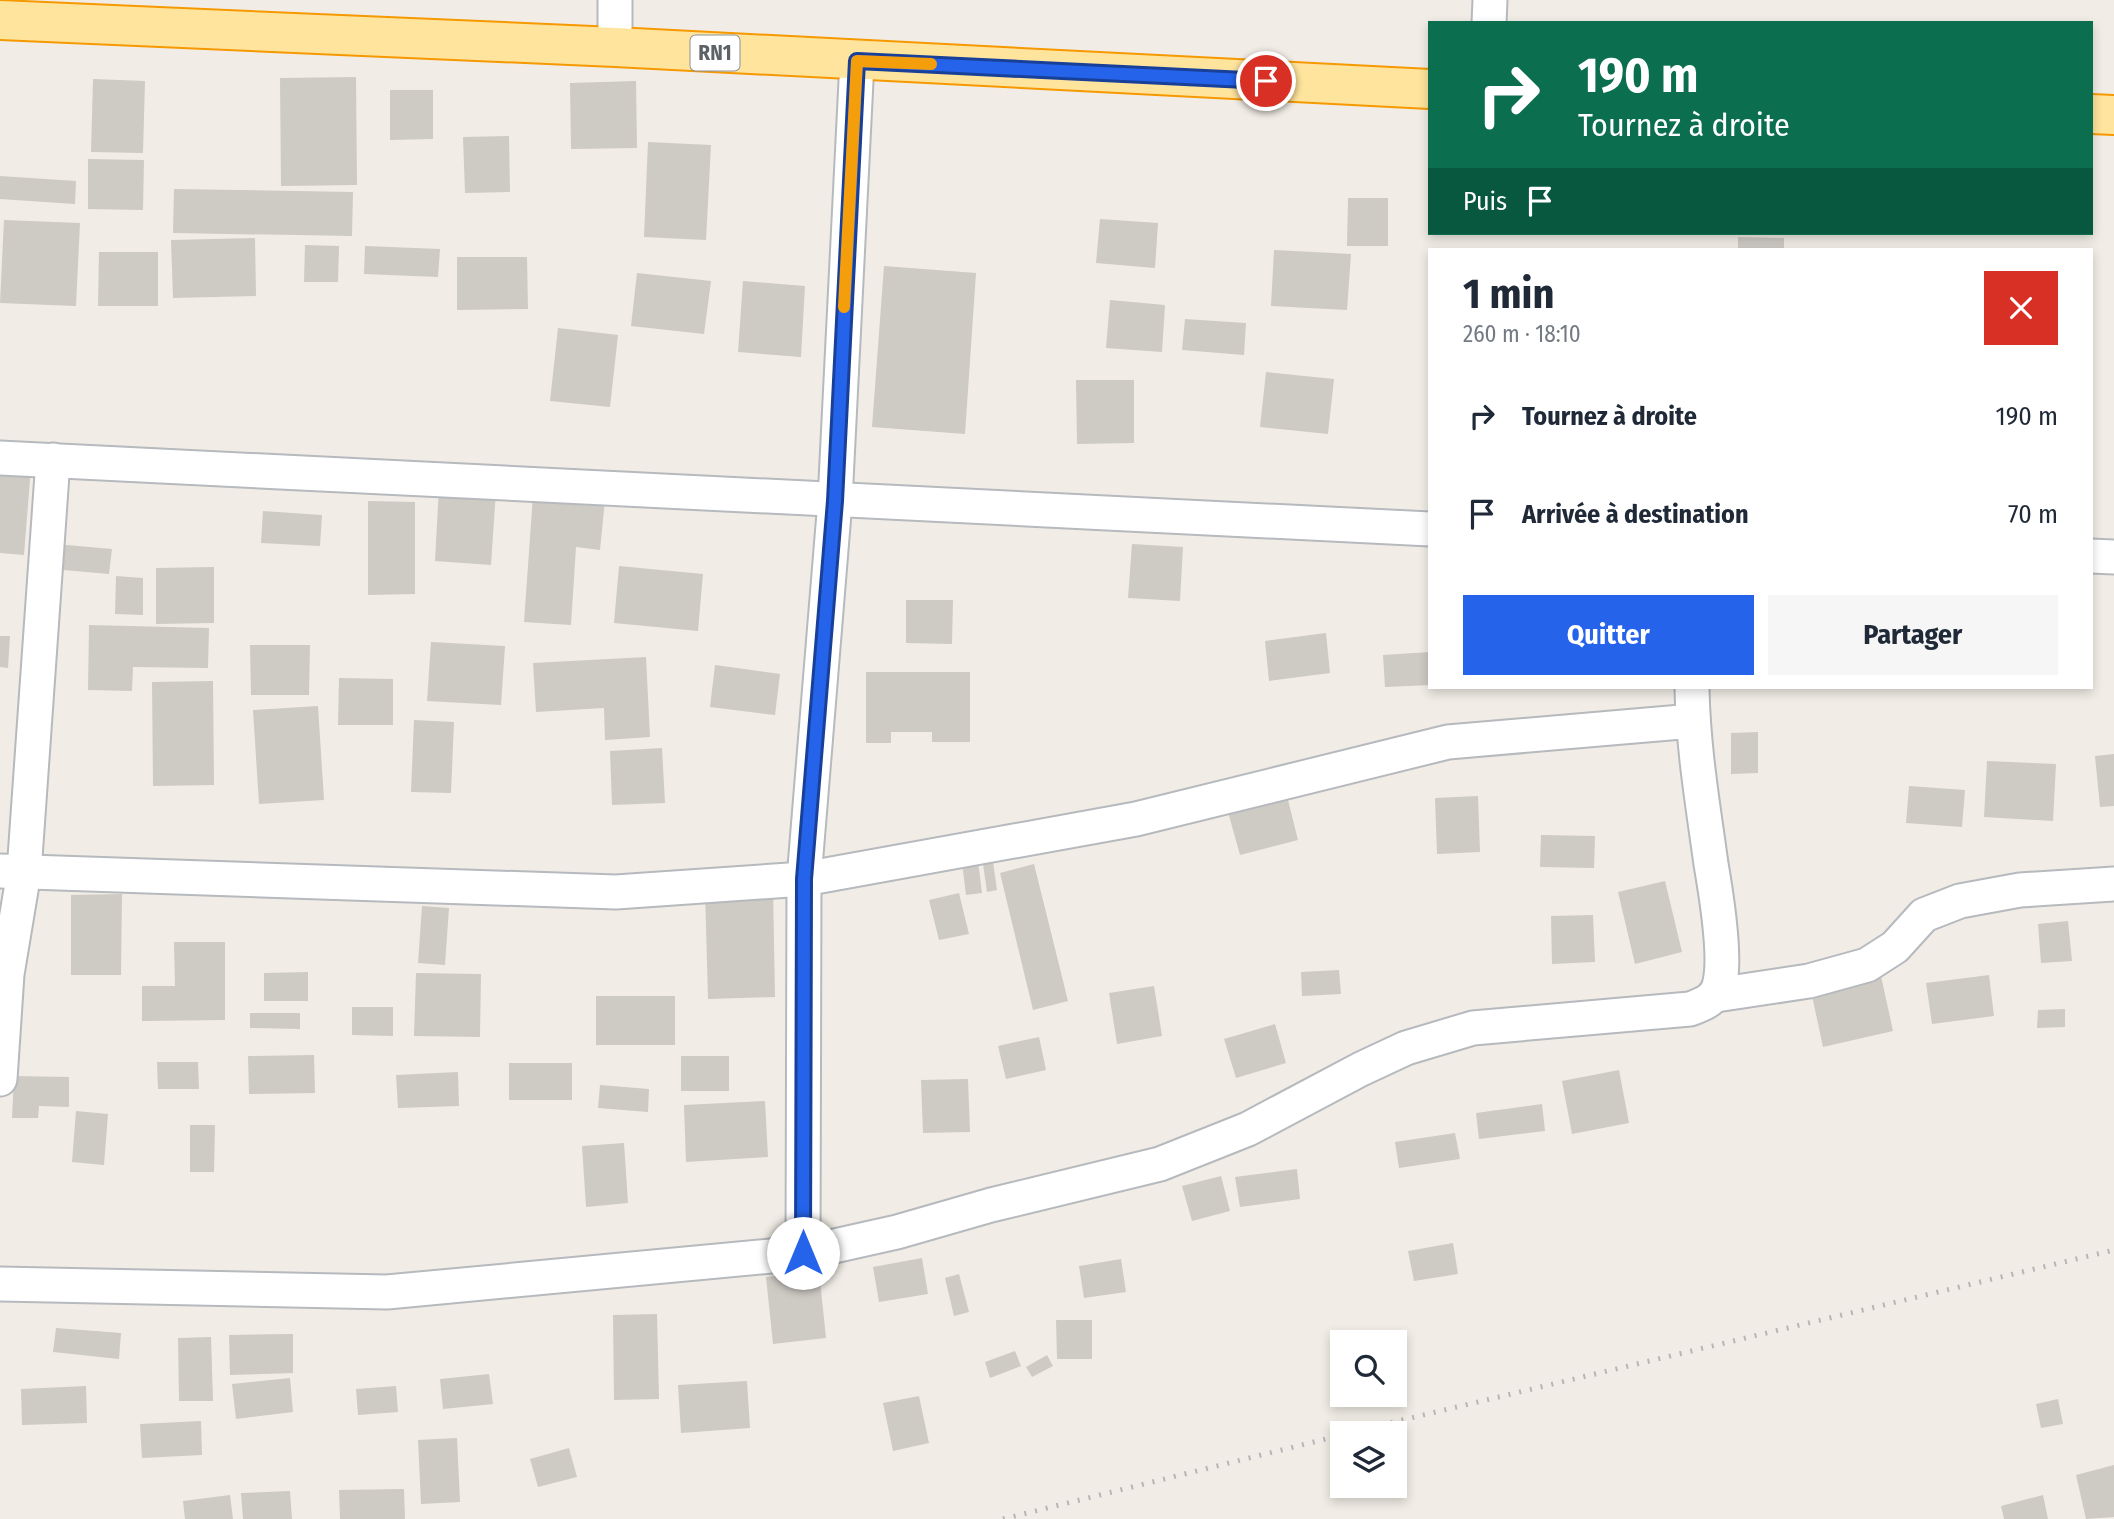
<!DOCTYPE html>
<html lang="fr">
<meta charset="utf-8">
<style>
:root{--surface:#fff;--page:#f6f6f7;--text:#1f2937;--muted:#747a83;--accent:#2563eb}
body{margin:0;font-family:"Fira Sans Condensed",sans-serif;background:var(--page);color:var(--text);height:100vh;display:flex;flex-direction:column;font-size:26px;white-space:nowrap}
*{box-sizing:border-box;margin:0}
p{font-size:23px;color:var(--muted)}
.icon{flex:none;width:38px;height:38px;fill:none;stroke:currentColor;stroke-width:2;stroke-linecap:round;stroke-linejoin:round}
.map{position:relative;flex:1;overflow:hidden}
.panel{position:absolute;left:1428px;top:248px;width:665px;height:441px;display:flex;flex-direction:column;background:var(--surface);border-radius:0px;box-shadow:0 4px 10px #0003}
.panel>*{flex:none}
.banner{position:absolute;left:1428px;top:21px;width:665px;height:214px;border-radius:0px;box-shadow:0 4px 10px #0003;background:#0b6e4f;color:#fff;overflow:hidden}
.fabs{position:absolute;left:1330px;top:1330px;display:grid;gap:14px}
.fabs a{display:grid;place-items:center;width:77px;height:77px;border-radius:0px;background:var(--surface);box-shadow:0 4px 10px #0003;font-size:35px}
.pin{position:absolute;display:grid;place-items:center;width:60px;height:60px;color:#fff;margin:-30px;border:4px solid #fff;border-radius:50%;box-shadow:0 2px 7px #0007}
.me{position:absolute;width:77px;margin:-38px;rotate:0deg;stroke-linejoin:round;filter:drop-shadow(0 0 5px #0008)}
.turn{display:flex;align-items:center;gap:24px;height:147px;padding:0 35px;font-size:32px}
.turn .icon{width:91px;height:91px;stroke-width:2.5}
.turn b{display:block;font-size:49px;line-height:60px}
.then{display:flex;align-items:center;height:66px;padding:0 35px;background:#0003;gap:14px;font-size:26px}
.round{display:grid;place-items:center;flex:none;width:74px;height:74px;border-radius:0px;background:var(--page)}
.head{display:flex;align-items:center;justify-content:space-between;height:119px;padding:0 35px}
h1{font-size:42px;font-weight:700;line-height:52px}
.primary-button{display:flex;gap:14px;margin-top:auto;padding:14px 35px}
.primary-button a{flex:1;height:80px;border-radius:0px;background:var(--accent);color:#fff;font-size:28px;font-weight:700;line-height:80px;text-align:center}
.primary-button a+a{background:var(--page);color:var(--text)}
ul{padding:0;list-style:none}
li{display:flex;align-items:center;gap:21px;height:98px;padding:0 35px}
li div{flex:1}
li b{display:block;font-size:26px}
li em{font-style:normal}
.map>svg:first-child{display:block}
.building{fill:#cecac4}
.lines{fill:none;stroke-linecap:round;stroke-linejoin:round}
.minor-casing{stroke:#b6b9bd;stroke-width:37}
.trunk-casing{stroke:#f69900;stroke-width:42}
.minor{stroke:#fff;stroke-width:33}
.trunk{stroke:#ffe49d;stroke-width:38}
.rail{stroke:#b5b6b7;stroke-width:5;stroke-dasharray:2 9;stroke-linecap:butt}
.route-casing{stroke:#184099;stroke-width:18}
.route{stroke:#2563eb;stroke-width:12}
.slow{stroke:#f59e0b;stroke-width:12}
.labels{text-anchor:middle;stroke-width:7;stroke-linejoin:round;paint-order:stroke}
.shield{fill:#fff;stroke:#8e9195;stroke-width:2}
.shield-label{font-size:21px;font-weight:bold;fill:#5d6267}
</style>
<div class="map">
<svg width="2114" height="1519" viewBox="0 0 2114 1519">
<rect width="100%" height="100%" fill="#f1ede6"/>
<!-- building -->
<g class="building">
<path d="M356 77 357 185 281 186 280 78Z"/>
<path d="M93 79 145 81 143 153 91 152Z"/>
<path d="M636 81 637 148 571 149 570 83Z"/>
<path d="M390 90H433V139L390 140Z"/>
<path d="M509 136 510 192 465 193 463 137Z"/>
<path d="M648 142 711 145 706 240 644 237Z"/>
<path d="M88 159 144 160 143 210 88 209Z"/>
<path d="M0 176 76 181 75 204 0 199Z"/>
<path d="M174 189 353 192 352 236 173 233Z"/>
<path d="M1348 198H1388V246H1347Z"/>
<path d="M1100 219 1158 223 1155 268 1096 263Z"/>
<path d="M4 220 80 223 76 306 0 303Z"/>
<path d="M1738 237 1784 238V250H1738Z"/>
<path d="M255 238 256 296 173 298 171 240Z"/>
<path d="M305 245 339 246 338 282H304Z"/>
<path d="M365 246 440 249 438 277 364 274Z"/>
<path d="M1274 250 1351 254 1347 310 1271 306Z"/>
<path d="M99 252H158V306H98Z"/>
<path d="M457 257H527L528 309 457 310Z"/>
<path d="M884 266 976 273 965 434 872 427Z"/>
<path d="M637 273 711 281 704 334 631 326Z"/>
<path d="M743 281 805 286 801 357 738 352Z"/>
<path d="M1110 300 1165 305 1162 352 1106 348Z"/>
<path d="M1185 319 1246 323 1244 355 1182 350Z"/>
<path d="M558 328 618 335 610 407 550 401Z"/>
<path d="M1266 372 1334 379 1328 434 1260 427Z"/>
<path d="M1076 380H1134V443L1077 444Z"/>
<path d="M0 464 31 467 24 555 0 553Z"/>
<path d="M439 487 496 491 491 565 435 561Z"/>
<path d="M533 495 605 500 600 550 576 547 571 625 524 622Z"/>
<path d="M368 501 415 502V594L368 595Z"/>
<path d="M263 511 322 515 320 546 261 543Z"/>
<path d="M55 544 112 549 109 574 52 569Z"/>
<path d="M1132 544 1183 547 1180 601 1128 598Z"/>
<path d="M619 566 703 574 698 631 614 623Z"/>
<path d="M214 567V623L156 624V568Z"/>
<path d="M116 576 143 578V615L115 614Z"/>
<path d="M906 600H953L952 644 906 643Z"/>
<path d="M89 625 209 628 208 668 133 667 132 691 88 690Z"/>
<path d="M1326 633 1330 673 1269 681 1265 641Z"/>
<path d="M0 636H10L8 668 0 667Z"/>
<path d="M431 642 505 646 501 705 427 701Z"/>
<path d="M250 645H310L309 695H251Z"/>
<path d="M1430 652V685L1385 687 1383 655Z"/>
<path d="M646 657 650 737 605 740 604 708 536 712 533 663Z"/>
<path d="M715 665 780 674 775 715 710 707Z"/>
<path d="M866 672H970V742H932V732H891V743H866Z"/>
<path d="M339 678 393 679V725H338Z"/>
<path d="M213 681 214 785 153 786 152 682Z"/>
<path d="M318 706 324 800 259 804 253 710Z"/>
<path d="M414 720 454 722 451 793 411 792Z"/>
<path d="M1758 732V773L1731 774V733Z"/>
<path d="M662 748 665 803 612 805 610 751Z"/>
<path d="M2114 754V806L2100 807 2095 756Z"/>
<path d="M1987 761 2056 764 2053 821 1984 817Z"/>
<path d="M1909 786 1965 790 1962 827 1906 823Z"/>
<path d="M1287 796 1298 840 1240 855 1228 812Z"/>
<path d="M1478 796 1480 852 1437 854 1435 798Z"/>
<path d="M1541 835 1595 836 1594 868 1540 867Z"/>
<path d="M978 861 982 893 966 895 962 863Z"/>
<path d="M993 862 997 890 987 892 983 864Z"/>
<path d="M1034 864 1068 1001 1033 1010 1000 873Z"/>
<path d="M1665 881 1682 952 1635 964 1618 892Z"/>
<path d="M773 888 775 997 708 999 705 890Z"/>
<path d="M959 893 969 934 939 940 929 900Z"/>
<path d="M122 894 121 975H71V895Z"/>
<path d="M422 906 449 908 445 965 418 963Z"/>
<path d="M1593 915 1595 962 1552 964 1551 916Z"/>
<path d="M2068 921 2072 961 2041 963 2038 924Z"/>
<path d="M174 942H225V1020L142 1021V986H175Z"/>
<path d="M1339 970 1341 994 1302 996 1301 972Z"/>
<path d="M308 972V1001H264V973Z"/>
<path d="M416 973 481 974 480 1037 414 1036Z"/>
<path d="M1989 975 1994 1016 1932 1024 1926 983Z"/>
<path d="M1881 976 1893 1031 1823 1047 1811 991Z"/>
<path d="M1154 986 1162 1036 1117 1044 1109 993Z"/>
<rect x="596" y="996" width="79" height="49"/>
<path d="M352 1007H393V1036L352 1035Z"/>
<path d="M2065 1009V1027L2037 1028 2038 1010Z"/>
<path d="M250 1013H300V1029L250 1028Z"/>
<path d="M1275 1024 1286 1063 1236 1078 1224 1039Z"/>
<path d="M1039 1037 1046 1070 1006 1079 998 1046Z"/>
<path d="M314 1055 315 1093 249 1094 248 1056Z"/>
<rect x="681" y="1056" width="48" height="35"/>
<path d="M157 1062H198L199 1089H158Z"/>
<rect x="509" y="1063" width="63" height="37"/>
<path d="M1619 1070 1629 1123 1572 1134 1562 1081Z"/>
<path d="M458 1072 459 1106 398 1108 396 1075Z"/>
<path d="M14 1076 69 1077V1107L39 1106 38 1118H12Z"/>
<path d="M968 1079 970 1132 923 1133 921 1080Z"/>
<path d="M600 1085 649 1089 648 1112 598 1108Z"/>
<path d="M765 1101 768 1157 686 1162 684 1105Z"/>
<path d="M1542 1104 1545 1131 1479 1139 1476 1113Z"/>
<path d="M76 1111 108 1114 104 1165 72 1162Z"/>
<path d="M190 1125H215L214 1172H190Z"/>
<path d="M1455 1133 1460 1159 1399 1168 1395 1142Z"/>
<path d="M624 1143 628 1203 586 1207 582 1146Z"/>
<path d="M1297 1169 1300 1199 1240 1207 1235 1177Z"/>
<path d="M1221 1176 1230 1211 1192 1221 1182 1186Z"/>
<path d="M1453 1243 1458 1274 1414 1281 1408 1251Z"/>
<path d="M922 1258 928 1294 879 1302 873 1267Z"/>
<path d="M1121 1259 1126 1292 1084 1298 1079 1266Z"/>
<path d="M819 1271 826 1338 773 1344 766 1277Z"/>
<path d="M959 1274 969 1312 954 1316 945 1278Z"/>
<path d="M657 1314 659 1399 614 1400 613 1315Z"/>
<path d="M1056 1320H1092V1359H1057Z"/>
<path d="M56 1328 121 1333 119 1359 53 1352Z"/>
<path d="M293 1334V1373L230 1375 229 1335Z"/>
<path d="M211 1337 213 1401H179L178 1338Z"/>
<path d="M1015 1351 1021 1366 990 1378 985 1362Z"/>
<path d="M1047 1355 1053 1366 1032 1377 1026 1367Z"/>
<path d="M489 1374 493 1404 443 1409 440 1379Z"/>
<path d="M290 1378 293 1412 236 1419 232 1384Z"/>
<path d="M747 1381 750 1428 681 1433 678 1385Z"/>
<path d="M86 1386 87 1423 22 1425 21 1389Z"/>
<path d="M396 1386 398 1412 358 1415 356 1389Z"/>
<path d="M919 1396 929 1443 893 1451 883 1403Z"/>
<path d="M2058 1399 2063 1424 2041 1428 2036 1404Z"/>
<path d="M201 1421 202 1455 142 1458 140 1424Z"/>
<path d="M457 1438 460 1502 421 1504 418 1440Z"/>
<path d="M569 1448 577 1477 538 1487 530 1459Z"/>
<path d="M2114 1465V1517L2086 1519 2076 1475Z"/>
<path d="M404 1489 405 1519H340L339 1490Z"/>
<path d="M290 1491 292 1519H243L241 1493Z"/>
<path d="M230 1495 233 1519H185L183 1501Z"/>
<path d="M2043 1495 2048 1519H2004L2001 1506Z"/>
</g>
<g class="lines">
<!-- minor casing -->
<g class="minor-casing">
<g id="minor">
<path d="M1489 23 1490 0"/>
<path d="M615 47V0"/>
<path d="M0 458 1430 529"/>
<path d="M2091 556 2114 557"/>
<path d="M0 871 616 892 804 879 1136 819 1448 742 1693 721"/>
<path d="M1716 995 1809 981 1867 965 1895 947 1924 915 1960 901 2020 890 2114 884"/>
<path d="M0 1079 7 974 24 872 53 460"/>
<path d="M803 1253 804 879 835 501 857 61"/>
<path d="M0 1284 387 1292 803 1253 897 1232 991 1205 1160 1164 1248 1129 1361 1069 1406 1048 1473 1028 1690 1009C1704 1004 1717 999 1720 982 1726 955 1716 893 1711 864 1703 806 1693 747 1692 688"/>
</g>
</g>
<!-- trunk casing -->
<g class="trunk-casing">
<g id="trunk">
<path d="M0 20 615 47 1430 89"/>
<path d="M2091 114 2114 115"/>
</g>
</g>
<!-- minor -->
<use href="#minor" class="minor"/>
<!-- trunk -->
<use href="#trunk" class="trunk"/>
<!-- rail -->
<g class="rail">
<path d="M1348 1433 2114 1250"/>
<path d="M1003 1519 1342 1435"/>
</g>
</g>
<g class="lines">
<!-- route casing -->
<g class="route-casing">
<path id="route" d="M803 1253 804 879 835 501 857 61 1266 81"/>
</g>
<!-- route -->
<use href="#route" class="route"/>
<!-- slow -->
<path class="slow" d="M844 307 857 61 931 64"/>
</g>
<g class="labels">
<!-- shield labels -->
<rect class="shield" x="690.5" y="35.5" width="49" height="35" rx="5"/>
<g class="shield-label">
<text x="715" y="60">RN1</text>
</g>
</g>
</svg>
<div class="fabs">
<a><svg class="icon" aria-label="search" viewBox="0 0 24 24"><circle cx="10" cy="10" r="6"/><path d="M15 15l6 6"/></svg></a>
<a><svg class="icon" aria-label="layers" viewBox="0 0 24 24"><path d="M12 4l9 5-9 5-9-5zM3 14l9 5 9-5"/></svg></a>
</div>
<div class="pin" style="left:1266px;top:81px;background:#d93025"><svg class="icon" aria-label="arrive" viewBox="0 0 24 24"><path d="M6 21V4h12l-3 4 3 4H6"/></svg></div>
<svg class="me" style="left:803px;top:1253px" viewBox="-20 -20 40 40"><circle r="19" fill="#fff"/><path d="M0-13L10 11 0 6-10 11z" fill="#2563eb"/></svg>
<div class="banner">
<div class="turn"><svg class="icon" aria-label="right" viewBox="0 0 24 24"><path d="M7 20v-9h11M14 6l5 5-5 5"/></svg><div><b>190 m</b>Tournez à droite</div></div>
<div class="then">Puis<svg class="icon" aria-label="arrive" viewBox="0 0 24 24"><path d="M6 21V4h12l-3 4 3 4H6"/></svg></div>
</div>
<section class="panel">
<div class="head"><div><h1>1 min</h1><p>260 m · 18:10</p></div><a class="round" style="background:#d93025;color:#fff"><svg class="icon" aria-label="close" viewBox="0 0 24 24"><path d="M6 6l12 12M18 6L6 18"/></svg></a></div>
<ul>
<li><svg class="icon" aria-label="right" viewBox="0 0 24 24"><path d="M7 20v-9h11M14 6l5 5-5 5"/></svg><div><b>Tournez à droite</b></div><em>190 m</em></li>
<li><svg class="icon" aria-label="arrive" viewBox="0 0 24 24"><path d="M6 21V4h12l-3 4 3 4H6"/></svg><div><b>Arrivée à destination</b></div><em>70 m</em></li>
</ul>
<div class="primary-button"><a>Quitter</a><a>Partager</a></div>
</section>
</div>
